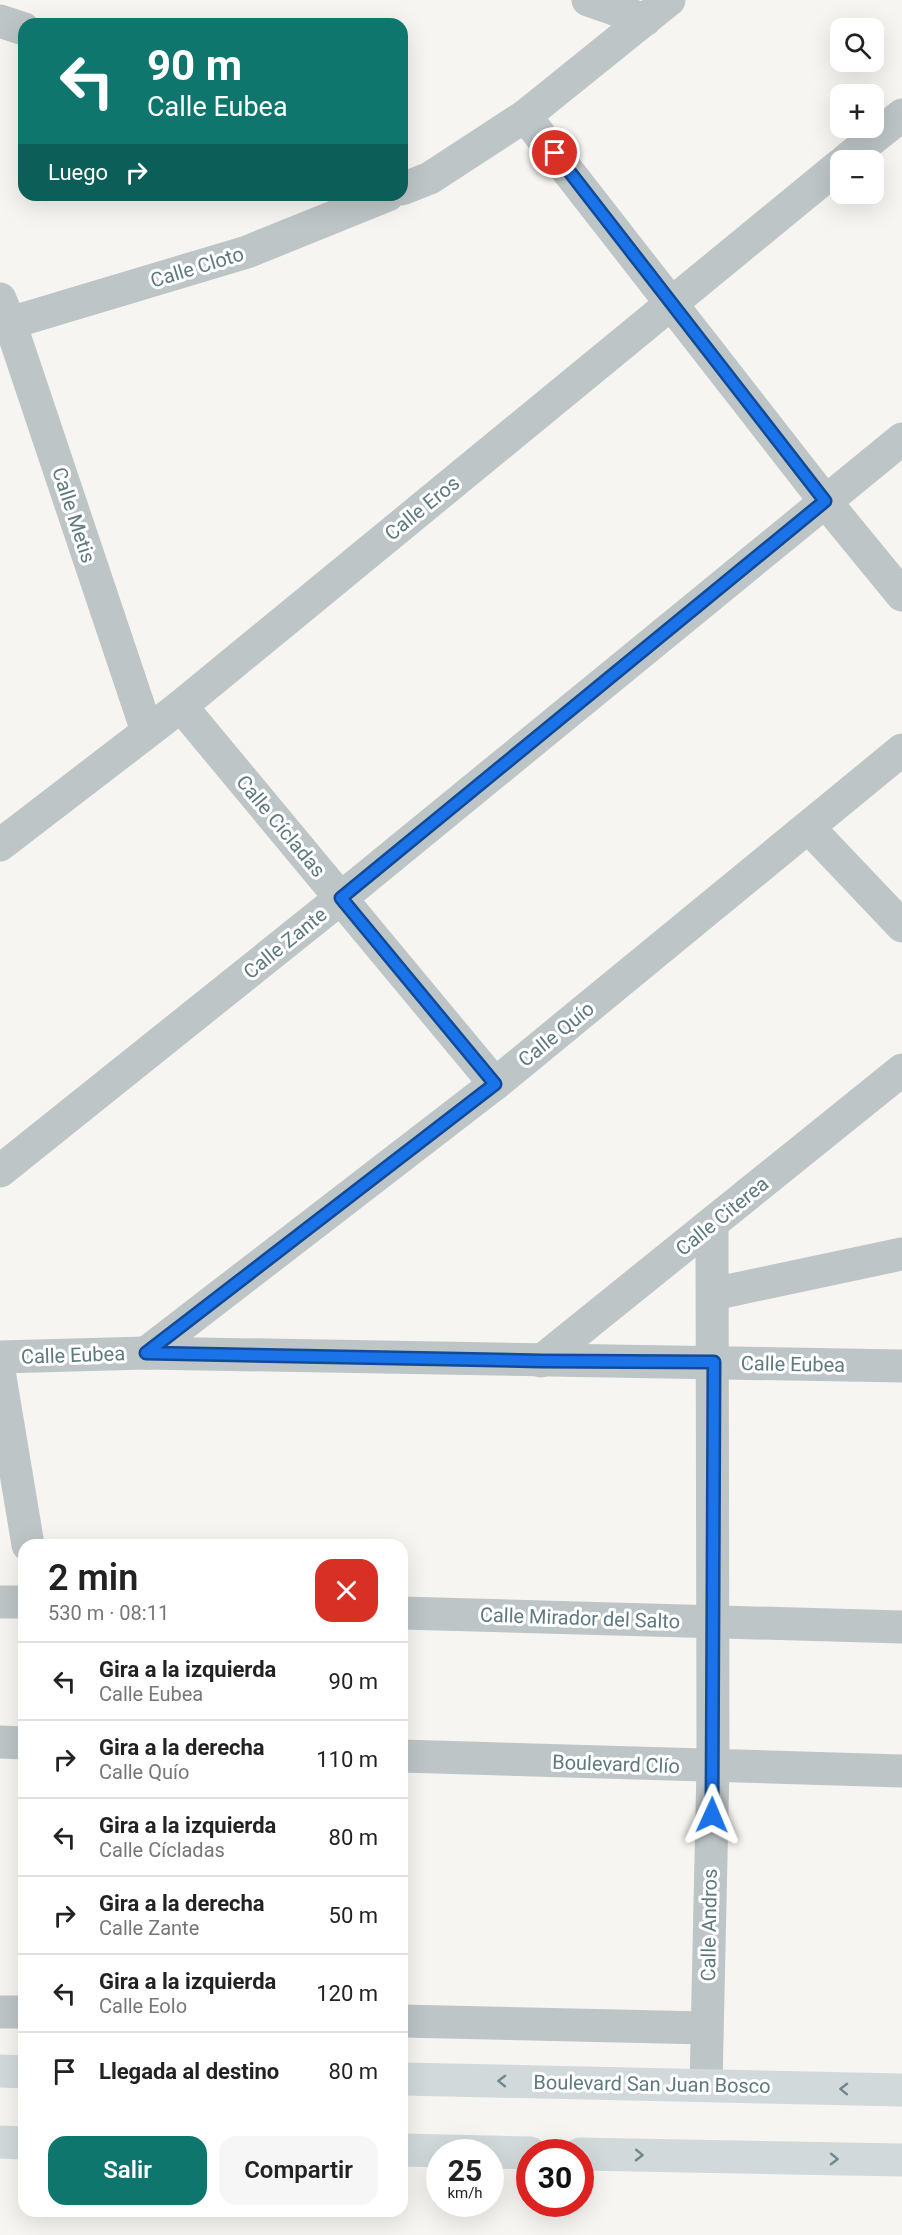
<!DOCTYPE html>
<html lang="es">
<meta charset="utf-8">
<style>
:root{--surface:#fff;--page:#f6f6f6;--text:#222;--muted:#767676;--line:#e0e0e0;--accent:#0f766e}
body{margin:0;font-family:Roboto,sans-serif;background:var(--page);color:var(--text);height:100vh;display:flex;flex-direction:column;font-size:22px;white-space:nowrap}
*{box-sizing:border-box;margin:0}
p{font-size:20px;color:var(--muted)}
.icon{flex:none;width:33px;height:33px;fill:none;stroke:currentColor;stroke-width:2;stroke-linecap:round;stroke-linejoin:round}
.map{position:relative;flex:1;overflow:hidden}
.sheet{position:absolute;left:18px;top:1539px;width:390px;height:678px;display:flex;flex-direction:column;background:var(--surface);border-radius:18px;box-shadow:0 6px 24px #0002}
.sheet>*{flex:none}
.banner{position:absolute;left:18px;top:18px;width:390px;height:183px;border-radius:18px;box-shadow:0 6px 24px #0002;background:#0f766e;color:#fff;overflow:hidden}
.controls{position:absolute;left:830px;top:18px;display:grid;gap:12px}
.controls a{display:grid;place-items:center;width:54px;height:54px;border-radius:12px;background:var(--surface);box-shadow:0 6px 24px #0002;font-size:30px}
.speed{position:absolute;left:426px;top:2139px;display:flex;gap:12px;font-size:30px;font-weight:700;text-align:center}
.speed>*{display:grid;place-content:center;width:78px;height:78px;border-radius:50%;background:var(--surface);box-shadow:0 6px 24px #0002;line-height:1}
.speed small{font-size:15px;font-weight:400}
.speed .limit{border:9px solid #d22;background:#fff;color:#111}
.pin{position:absolute;display:grid;place-items:center;width:51px;height:51px;color:#fff;margin:-26px;border:3px solid #fff;border-radius:50%;box-shadow:0 2px 6px #0007}
.me{position:absolute;width:66px;margin:-33px;rotate:1deg;stroke-linejoin:round;filter:drop-shadow(0 0 4px #0008)}
.turn{display:flex;align-items:center;gap:21px;height:126px;padding:0 30px;font-size:27px}
.turn .icon{width:78px;height:78px;stroke-width:2.5}
.turn b{display:block;font-size:42px;line-height:51px}
.then{display:flex;align-items:center;height:57px;padding:0 30px;background:#0003;gap:12px;font-size:22px}
.round{display:grid;place-items:center;flex:none;width:63px;height:63px;border-radius:18px;background:var(--page)}
.summary{display:flex;align-items:center;justify-content:space-between;height:102px;padding:0 30px}
h1{font-size:36px;font-weight:600;line-height:45px}
.button{display:flex;gap:12px;margin-top:auto;padding:12px 30px}
.button a{flex:1;height:69px;border-radius:18px;background:var(--accent);color:#fff;font-size:24px;font-weight:600;line-height:69px;text-align:center}
.button a+a{background:var(--page);color:var(--text)}
ul{padding:0;list-style:none}
li{display:flex;align-items:center;gap:18px;height:78px;padding:0 30px;border-top:2px solid var(--line)}
li div{flex:1}
li b{display:block;font-size:22px}
li em{font-style:normal}
.map>svg:first-child{display:block}
.lines{fill:none;stroke-linecap:round;stroke-linejoin:round}
.street{stroke:#bec5c7;stroke-width:33}
.primary{stroke:#d2d9db;stroke-width:33}
.oneway{stroke:#70878d}
.route-casing{stroke:#114b97;stroke-width:15}
.route{stroke:#1a73e8;stroke-width:10}
.labels{text-anchor:middle;stroke-width:6;stroke-linejoin:round;paint-order:stroke}
.street-label{font-size:20px;fill:#5f797f;stroke:#fff}
</style>
<div class="map">
<svg width="902" height="2235" viewBox="0 0 902 2235">
<rect width="100%" height="100%" fill="#f6f5f1"/>
<g class="lines">
<!-- street -->
<g class="street">
<path d="M588 0 645 20"/>
<path d="M0 21 24 29"/>
<path d="M525 116 825 501 902 595"/>
<path d="M846 160 902 115"/>
<path d="M402 189 430 178 525 116 669 0"/>
<path d="M0 299 10 323 147 731"/>
<path d="M0 326 247 252 388 195"/>
<path d="M181 706 495 1084"/>
<path d="M809 828 902 926"/>
<path d="M0 845 181 706 840 165"/>
<path d="M0 1171 341 898 902 439"/>
<path d="M713 1294 902 1254"/>
<path d="M146 1353 495 1084 902 750"/>
<path d="M0 1357 146 1353 902 1366"/>
<path d="M541 1361 902 1070"/>
<path d="M0 1377 28 1545"/>
<path d="M0 1602H24"/>
<path d="M402 1613 902 1627"/>
<path d="M0 1742 24 1743"/>
<path d="M402 1756 902 1771"/>
<path d="M0 2012H24"/>
<path d="M402 2021 706 2028"/>
<path d="M706 2085 713 1767 712 1225"/>
</g>
<!-- primary -->
<g class="primary">
<path d="M0 2071 24 2072"/>
<path d="M402 2079 902 2090"/>
<path d="M0 2142 24 2143"/>
<path d="M402 2150 530 2153"/>
<path d="M580 2154 902 2160"/>
</g>
</g>
<!-- one-way arrows -->
<defs><path id="oneway-chevron" d="M-2-3.5L2.5 0L-2 3.5" fill="none" stroke-width="1.6" stroke-linecap="round" stroke-linejoin="round" transform="scale(1.5)"/></defs>
<g class="oneway">
<use href="#oneway-chevron" transform="translate(502 2081) rotate(-179)"/>
<use href="#oneway-chevron" transform="translate(844 2089) rotate(-179)"/>
<use href="#oneway-chevron" transform="translate(639 2155) rotate(1)"/>
<use href="#oneway-chevron" transform="translate(834 2159) rotate(1)"/>
</g>
<g class="lines">
<!-- route casing -->
<g class="route-casing">
<path id="route" d="M555 153 825 501 341 898 495 1084 146 1353 541 1361 714 1362 712 1815"/>
</g>
<!-- route -->
<use href="#route" class="route"/>
</g>
<g class="labels">
<!-- street labels -->
<g class="street-label">
<text transform="translate(197 267) rotate(-17)" y="7">Calle Cloto</text>
<text transform="translate(422 508) rotate(-39)" y="7">Calle Eros</text>
<text transform="translate(74 515) rotate(72)" y="7">Calle Metis</text>
<text transform="translate(281 826) rotate(50)" y="7">Calle Cícladas</text>
<text transform="translate(285 943) rotate(-39)" y="7">Calle Zante</text>
<text transform="translate(556 1034) rotate(-39)" y="7">Calle Quío</text>
<text transform="translate(722 1216) rotate(-39)" y="7">Calle Citerea</text>
<text transform="translate(73 1355) rotate(-2)" y="7">Calle Eubea</text>
<text transform="translate(793 1364) rotate(1)" y="7">Calle Eubea</text>
<text transform="translate(580 1618) rotate(2)" y="7">Calle Mirador del Salto</text>
<text transform="translate(616 1764) rotate(2)" y="7">Boulevard Clío</text>
<text transform="translate(709 1925) rotate(-89)" y="7">Calle Andros</text>
<text transform="translate(652 2084) rotate(1)" y="7">Boulevard San Juan Bosco</text>
</g>
</g>
</svg>
<div class="controls">
<a><svg class="icon" aria-label="search" viewBox="0 0 24 24"><circle cx="10" cy="10" r="6"/><path d="M15 15l6 6"/></svg></a>
<a>+</a>
<a>−</a>
</div>
<div class="speed"><div>25<small>km/h</small></div><div class="limit">30</div></div>
<div class="pin" style="left:555px;top:153px;background:#d93025"><svg class="icon" aria-label="arrive" viewBox="0 0 24 24"><path d="M6 21V4h12l-3 4 3 4H6"/></svg></div>
<svg class="me" style="left:712px;top:1815px" viewBox="-20 -20 40 40"><path d="M0-17L14 15 0 8-14 15z" fill="#1a73e8" stroke="#fff" stroke-width="4"/></svg>
<div class="banner">
<div class="turn"><svg class="icon" aria-label="left" viewBox="0 0 24 24"><path d="M17 20v-9H6M10 6l-5 5 5 5"/></svg><div><b>90 m</b>Calle Eubea</div></div>
<div class="then">Luego<svg class="icon" aria-label="right" viewBox="0 0 24 24"><path d="M7 20v-9h11M14 6l5 5-5 5"/></svg></div>
</div>
<section class="sheet">
<div class="summary"><div><h1>2 min</h1><p>530 m · 08:11</p></div><a class="round" style="background:#d93025;color:#fff"><svg class="icon" aria-label="close" viewBox="0 0 24 24"><path d="M6 6l12 12M18 6L6 18"/></svg></a></div>
<ul>
<li><svg class="icon" aria-label="left" viewBox="0 0 24 24"><path d="M17 20v-9H6M10 6l-5 5 5 5"/></svg><div><b>Gira a la izquierda</b><p>Calle Eubea</p></div><em>90 m</em></li>
<li><svg class="icon" aria-label="right" viewBox="0 0 24 24"><path d="M7 20v-9h11M14 6l5 5-5 5"/></svg><div><b>Gira a la derecha</b><p>Calle Quío</p></div><em>110 m</em></li>
<li><svg class="icon" aria-label="left" viewBox="0 0 24 24"><path d="M17 20v-9H6M10 6l-5 5 5 5"/></svg><div><b>Gira a la izquierda</b><p>Calle Cícladas</p></div><em>80 m</em></li>
<li><svg class="icon" aria-label="right" viewBox="0 0 24 24"><path d="M7 20v-9h11M14 6l5 5-5 5"/></svg><div><b>Gira a la derecha</b><p>Calle Zante</p></div><em>50 m</em></li>
<li><svg class="icon" aria-label="left" viewBox="0 0 24 24"><path d="M17 20v-9H6M10 6l-5 5 5 5"/></svg><div><b>Gira a la izquierda</b><p>Calle Eolo</p></div><em>120 m</em></li>
<li><svg class="icon" aria-label="arrive" viewBox="0 0 24 24"><path d="M6 21V4h12l-3 4 3 4H6"/></svg><div><b>Llegada al destino</b></div><em>80 m</em></li>
</ul>
<div class="button"><a>Salir</a><a>Compartir</a></div>
</section>
</div>
